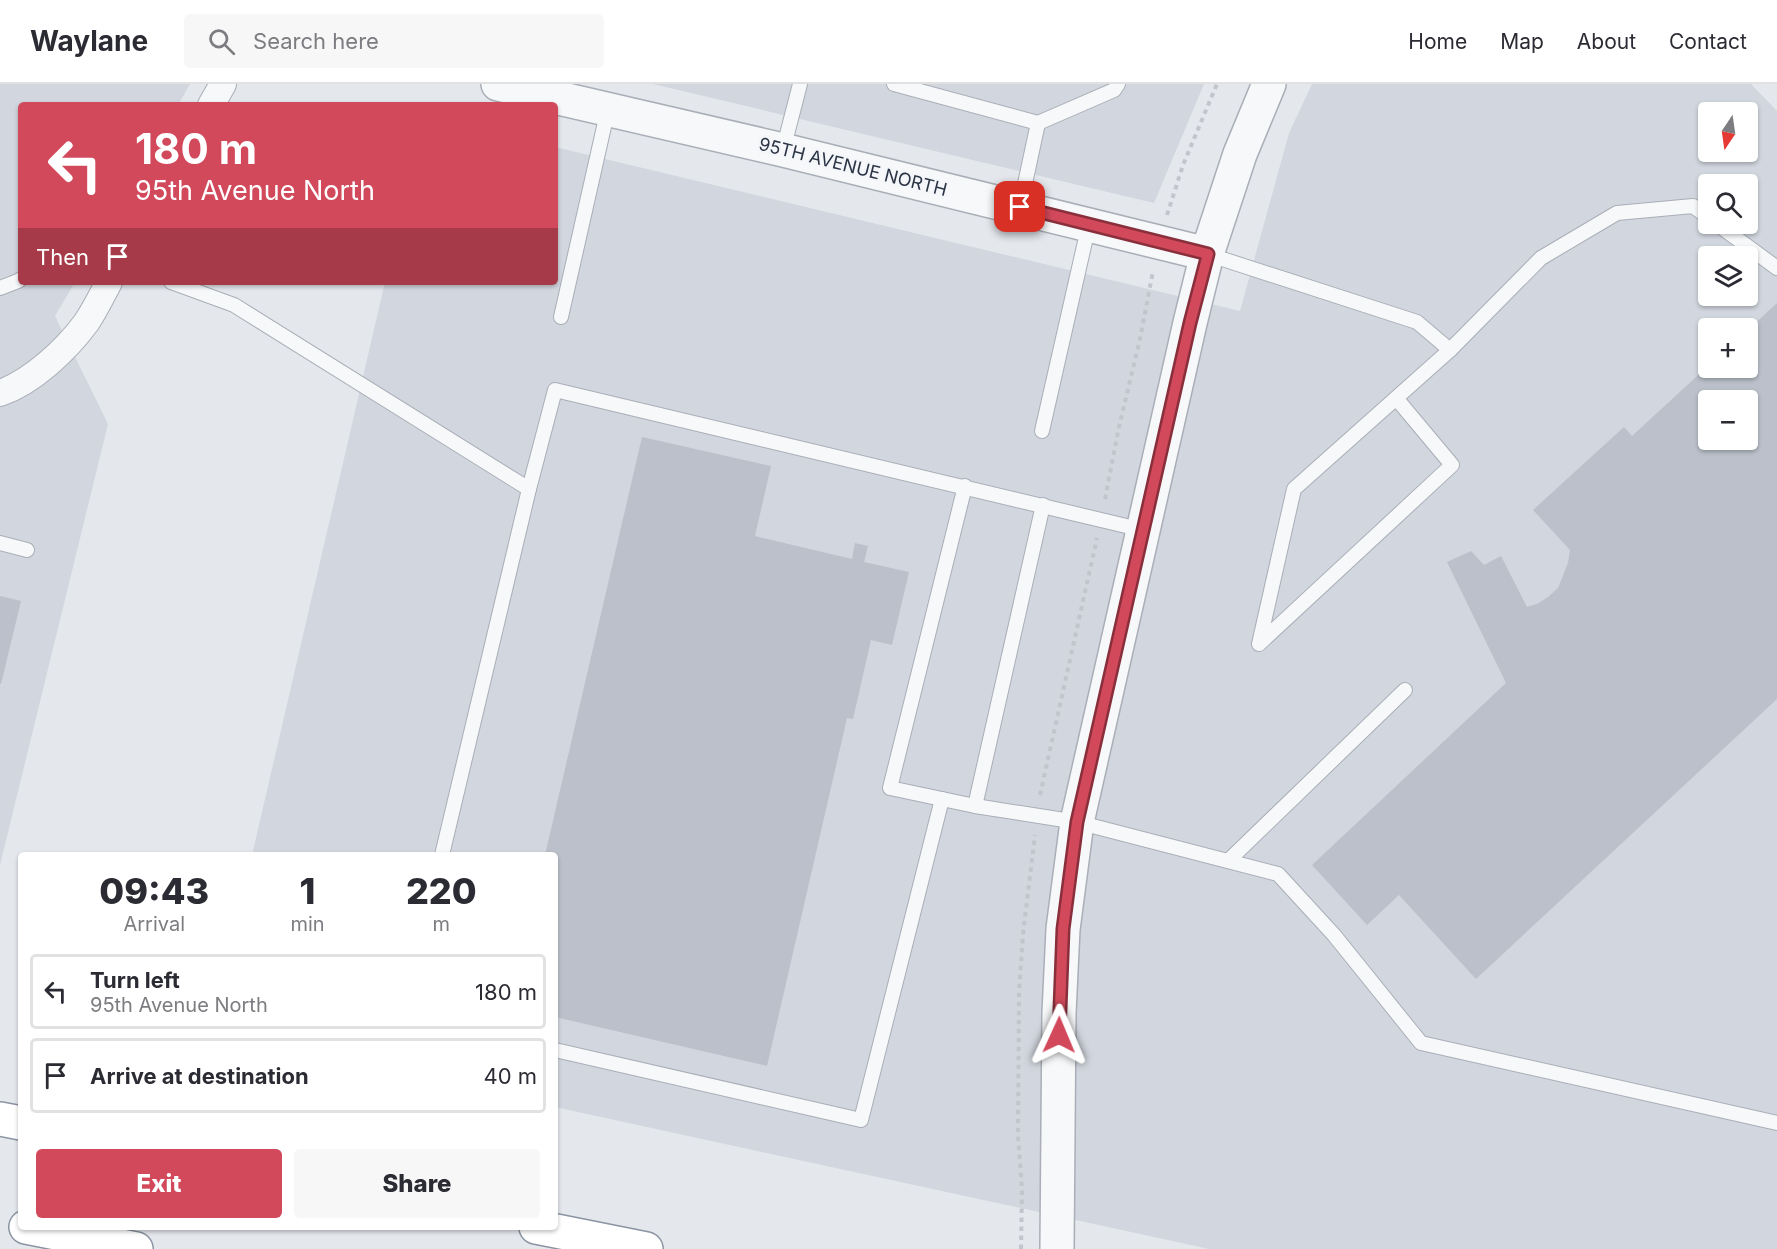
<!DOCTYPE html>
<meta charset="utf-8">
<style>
:root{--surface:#fff;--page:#f7f7f7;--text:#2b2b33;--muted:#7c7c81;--line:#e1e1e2;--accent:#d1495b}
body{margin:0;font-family:Inter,sans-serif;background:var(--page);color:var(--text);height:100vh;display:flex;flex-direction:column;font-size:22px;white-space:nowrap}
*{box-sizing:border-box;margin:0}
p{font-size:20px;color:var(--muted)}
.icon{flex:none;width:33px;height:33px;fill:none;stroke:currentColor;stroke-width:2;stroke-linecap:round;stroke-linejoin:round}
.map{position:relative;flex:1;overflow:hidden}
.sheet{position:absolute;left:18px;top:768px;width:540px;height:378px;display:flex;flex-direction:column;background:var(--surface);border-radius:6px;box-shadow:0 2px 4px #0004}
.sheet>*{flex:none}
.guide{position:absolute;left:18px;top:18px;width:540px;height:183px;border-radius:6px;box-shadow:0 2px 4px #0004;background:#d1495b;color:#fff;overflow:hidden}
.needle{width:39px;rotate:193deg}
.fabs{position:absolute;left:1698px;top:18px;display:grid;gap:12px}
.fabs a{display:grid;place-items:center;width:60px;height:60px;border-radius:6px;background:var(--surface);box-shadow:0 2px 4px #0004;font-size:30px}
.pin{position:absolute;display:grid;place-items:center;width:51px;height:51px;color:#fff;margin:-26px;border-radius:12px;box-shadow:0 3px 9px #0006}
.me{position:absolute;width:66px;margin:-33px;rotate:1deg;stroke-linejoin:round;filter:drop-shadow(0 0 4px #0008)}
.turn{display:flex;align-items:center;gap:21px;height:126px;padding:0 18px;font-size:27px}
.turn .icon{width:78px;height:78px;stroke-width:2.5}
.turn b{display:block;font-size:42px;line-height:51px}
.then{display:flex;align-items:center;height:57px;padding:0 18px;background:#0003;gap:12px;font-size:22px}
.eta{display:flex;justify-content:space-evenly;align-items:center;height:102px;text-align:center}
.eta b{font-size:36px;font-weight:800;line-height:42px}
.primary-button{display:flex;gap:12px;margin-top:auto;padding:12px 18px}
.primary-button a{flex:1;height:69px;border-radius:6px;background:var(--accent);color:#fff;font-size:24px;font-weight:800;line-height:69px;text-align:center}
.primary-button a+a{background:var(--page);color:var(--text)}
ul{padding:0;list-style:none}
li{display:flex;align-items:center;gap:18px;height:75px;margin:0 12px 9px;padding:0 6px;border:3px solid var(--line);border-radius:6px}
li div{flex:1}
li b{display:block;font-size:22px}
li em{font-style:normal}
header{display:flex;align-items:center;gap:36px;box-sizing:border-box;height:84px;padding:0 30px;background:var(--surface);border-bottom:2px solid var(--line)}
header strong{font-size:28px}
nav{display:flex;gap:33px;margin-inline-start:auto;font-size:21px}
.search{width:420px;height:54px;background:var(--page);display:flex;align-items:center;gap:15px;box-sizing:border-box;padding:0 21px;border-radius:6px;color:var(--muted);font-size:22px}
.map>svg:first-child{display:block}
.built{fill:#d2d6de;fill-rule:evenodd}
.building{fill:#bbc0ca;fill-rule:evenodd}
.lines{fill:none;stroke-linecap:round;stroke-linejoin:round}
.service-casing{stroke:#a9aeb7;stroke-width:16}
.minor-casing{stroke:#a9aeb7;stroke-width:28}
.tertiary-casing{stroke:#a9aeb7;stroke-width:36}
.motorway-casing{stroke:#8b94a3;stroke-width:36}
.path{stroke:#c2c5cb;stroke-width:4;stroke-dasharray:4.5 4.5;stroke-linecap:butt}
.service{stroke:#f7f8fa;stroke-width:14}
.minor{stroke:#f7f8fa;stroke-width:26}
.tertiary{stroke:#f7f8fa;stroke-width:33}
.motorway{stroke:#fff;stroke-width:33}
.route-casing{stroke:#882f3b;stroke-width:15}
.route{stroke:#d1495b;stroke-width:10}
.labels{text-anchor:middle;stroke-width:5;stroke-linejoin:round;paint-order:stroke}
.street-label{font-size:18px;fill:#2b3445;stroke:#f4f6f9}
</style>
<header>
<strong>Waylane</strong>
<div class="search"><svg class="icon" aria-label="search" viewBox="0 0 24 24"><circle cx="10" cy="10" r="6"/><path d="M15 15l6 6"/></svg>Search here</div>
<nav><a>Home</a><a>Map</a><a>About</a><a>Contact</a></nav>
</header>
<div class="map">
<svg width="1777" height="1165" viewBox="0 0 1777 1165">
<rect width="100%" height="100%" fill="#e4e7ec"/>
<!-- built -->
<g class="built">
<path d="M0 0H190L178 21H21V198H75L55 232 108 340 0 781Z"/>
<path d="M653 0H1204L1154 119Z"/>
<path d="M1312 0H1751L1777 27V1165H1209L555 1023V771H252L385 198H555V63L1240 227 1289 49ZM1708 28H1748V68H1708ZM1708 100H1748V140H1708ZM1708 172H1748V212H1708ZM1708 244H1748V284H1708ZM1708 316H1748V356H1708Z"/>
</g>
<!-- building -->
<g class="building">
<path d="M1777 219V615L1476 895 1399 811 1367 841 1312 781 1506 599 1447 478 1471 467 1484 481 1501 472 1527 523 1537 520 1548 513 1558 504 1568 479 1570 466 1533 426 1624 343 1632 352 1708 282V284H1748V246ZM1708 316H1748V356H1708Z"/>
<path d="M642 353 771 382 755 452 852 475 855 459 868 462 864 478 909 488 892 561 871 556 853 635 847 634 767 982 555 933V771H545Z"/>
<path d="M0 512 21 517 1 600H0Z"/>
</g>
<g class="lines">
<!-- service casing -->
<g class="service-casing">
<g id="service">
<path d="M894 0 1038 39"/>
<path d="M783 66 800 0"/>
<path d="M1020 123 1038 39 1114 6 1118 0"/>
<path d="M1717 140 1777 184"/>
<path d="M1207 170 1417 238 1450 266 1294 405 1259 560 1452 381 1396 314"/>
<path d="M171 198 234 221 529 405 442 771"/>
<path d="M0 204 18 197 21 195"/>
<path d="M561 233 608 25"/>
<path d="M1450 266 1541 174 1617 129 1693 122 1708 133"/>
<path d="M1042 347 1089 140"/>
<path d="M965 402 890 704 975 722 1077 738 1278 790 1334 851 1421 959 1777 1039"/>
<path d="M529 405 555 306 1143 446"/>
<path d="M0 459 27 466"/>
<path d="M975 722 1043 421"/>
<path d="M1228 777 1405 606"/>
<path d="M555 966 861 1036 942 715"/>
</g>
</g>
<!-- minor casing -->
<g class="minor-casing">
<g id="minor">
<path d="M211 21 223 0"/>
<path d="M0 309C32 298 66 266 86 239 95 226 102 211 109 198"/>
</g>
</g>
<!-- tertiary casing -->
<g class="tertiary-casing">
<g id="tertiary">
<path d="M498 0 783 66 1207 170"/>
<path d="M1057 1165 1059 929 1063 845 1077 738 1190 239 1207 170 1240 70 1269 0"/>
</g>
</g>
<!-- motorway casing -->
<g class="motorway-casing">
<g id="motorway">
<path d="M0 1035 21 1039"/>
<path d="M26 1143 136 1165"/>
<path d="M536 1143 646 1165"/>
</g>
</g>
<!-- path -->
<g class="path">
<path d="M1167 131 1183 81 1217 0"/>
<path d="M1105 415 1119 343 1140 255 1153 187"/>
<path d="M1040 711 1097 454"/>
<path d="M1021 1165 1022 1106 1018 1052 1019 908 1023 850 1035 751"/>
</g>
<!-- service -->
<use href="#service" class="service"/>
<!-- minor -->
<use href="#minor" class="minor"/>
<!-- tertiary -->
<use href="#tertiary" class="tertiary"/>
<!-- motorway -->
<use href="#motorway" class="motorway"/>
</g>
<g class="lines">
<!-- route casing -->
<g class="route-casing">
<path id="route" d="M1020 123 1208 170 1190 239 1077 738 1063 845 1059 951"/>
</g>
<!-- route -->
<use href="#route" class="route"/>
</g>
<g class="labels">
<!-- street labels -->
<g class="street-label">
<text transform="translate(853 83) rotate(14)" y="6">95TH AVENUE NORTH</text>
</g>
</g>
</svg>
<div class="fabs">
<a><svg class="needle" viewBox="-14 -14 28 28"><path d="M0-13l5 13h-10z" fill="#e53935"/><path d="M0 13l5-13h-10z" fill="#7c7c81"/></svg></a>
<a><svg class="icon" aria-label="search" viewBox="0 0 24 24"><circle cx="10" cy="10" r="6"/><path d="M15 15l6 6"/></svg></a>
<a><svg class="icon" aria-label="layers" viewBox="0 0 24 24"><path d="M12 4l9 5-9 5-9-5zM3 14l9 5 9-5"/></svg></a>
<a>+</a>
<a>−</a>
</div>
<div class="pin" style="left:1020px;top:123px;background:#d93025"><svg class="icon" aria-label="arrive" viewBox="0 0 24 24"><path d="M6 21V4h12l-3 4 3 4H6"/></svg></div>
<svg class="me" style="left:1059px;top:951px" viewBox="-20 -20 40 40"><path d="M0-17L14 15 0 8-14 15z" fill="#d1495b" stroke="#fff" stroke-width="4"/></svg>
<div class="guide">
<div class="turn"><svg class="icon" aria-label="left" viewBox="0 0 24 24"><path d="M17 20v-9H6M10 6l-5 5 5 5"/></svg><div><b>180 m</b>95th Avenue North</div></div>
<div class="then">Then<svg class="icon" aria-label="arrive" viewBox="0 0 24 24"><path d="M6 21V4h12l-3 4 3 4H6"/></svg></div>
</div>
<section class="sheet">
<div class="eta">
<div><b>09:43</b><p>Arrival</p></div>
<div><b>1</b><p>min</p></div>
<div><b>220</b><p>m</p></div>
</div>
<ul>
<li><svg class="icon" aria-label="left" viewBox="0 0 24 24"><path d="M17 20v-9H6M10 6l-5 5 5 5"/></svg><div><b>Turn left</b><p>95th Avenue North</p></div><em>180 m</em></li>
<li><svg class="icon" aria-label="arrive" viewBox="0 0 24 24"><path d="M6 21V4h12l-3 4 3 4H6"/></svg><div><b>Arrive at destination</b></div><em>40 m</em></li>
</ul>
<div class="primary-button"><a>Exit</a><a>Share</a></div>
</section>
</div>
